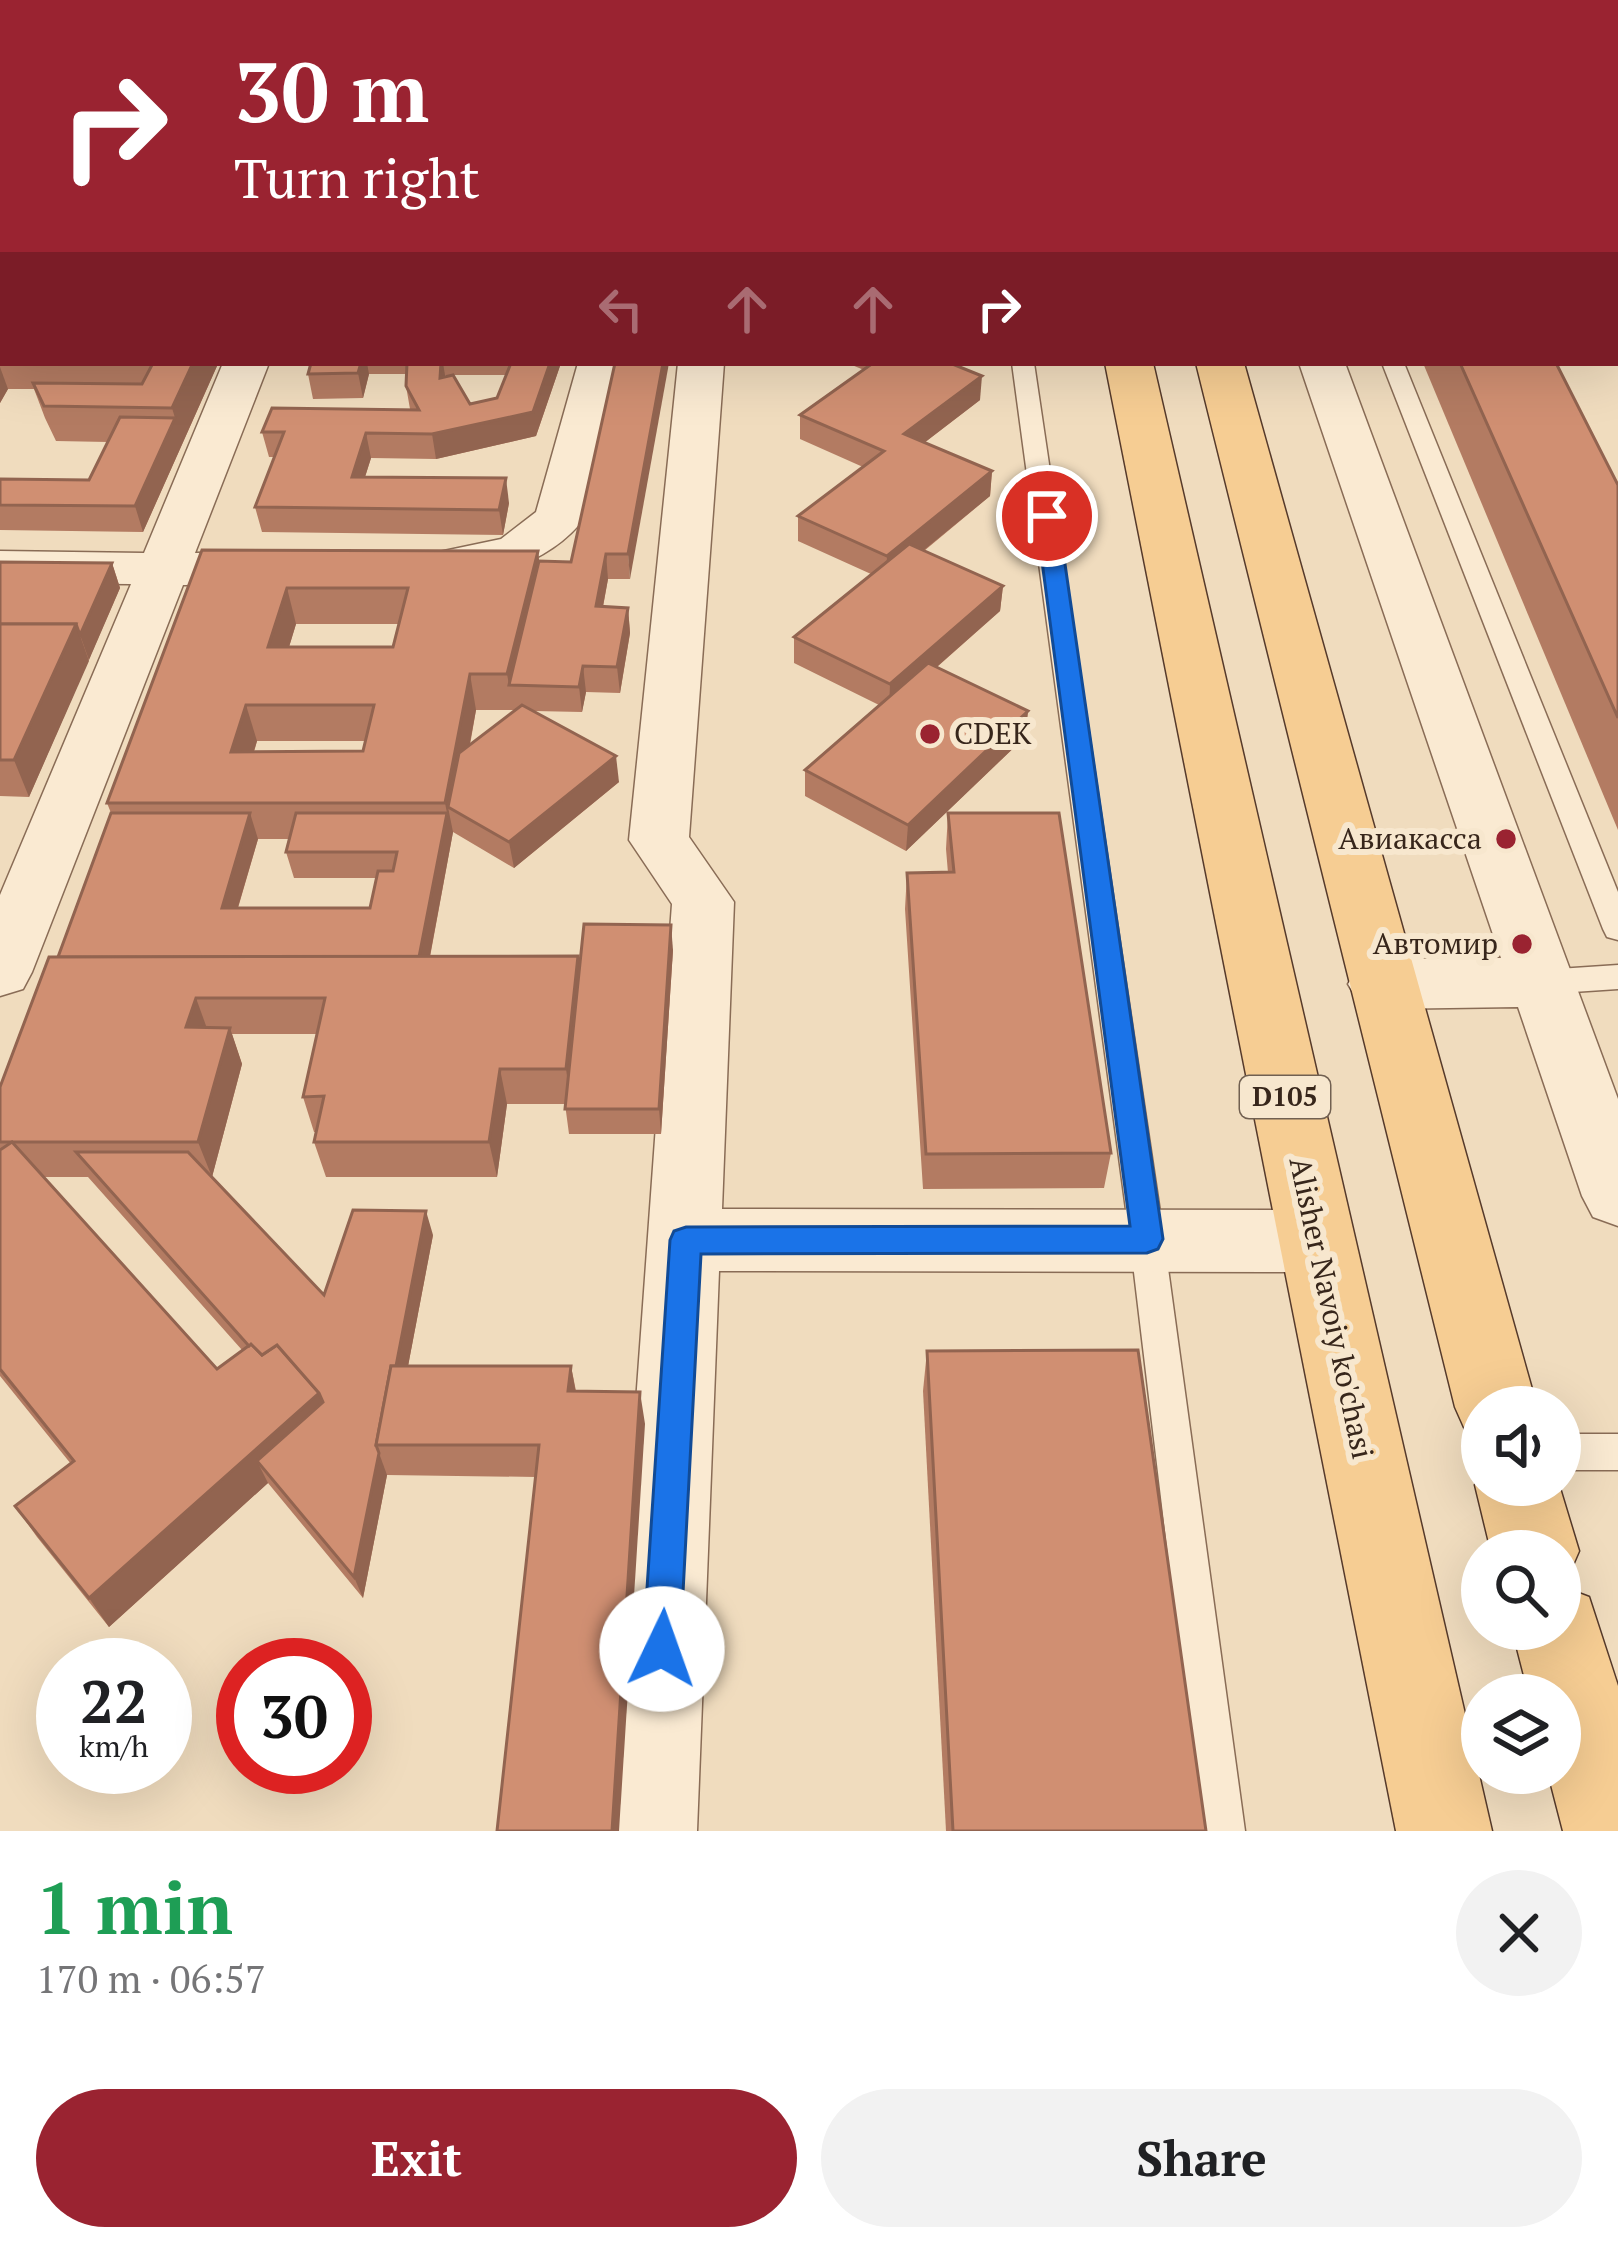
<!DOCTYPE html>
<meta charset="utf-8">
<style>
:root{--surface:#fff;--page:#f2f2f2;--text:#202124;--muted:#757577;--accent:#9a2331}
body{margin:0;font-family:"PT Serif",serif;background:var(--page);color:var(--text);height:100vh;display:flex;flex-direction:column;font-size:45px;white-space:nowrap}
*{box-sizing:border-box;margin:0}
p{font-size:39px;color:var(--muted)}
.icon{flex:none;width:66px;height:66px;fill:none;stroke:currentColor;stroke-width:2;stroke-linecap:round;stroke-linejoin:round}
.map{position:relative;height:1831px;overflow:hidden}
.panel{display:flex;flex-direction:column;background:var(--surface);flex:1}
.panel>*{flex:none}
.top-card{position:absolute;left:0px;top:0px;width:1620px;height:366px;box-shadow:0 12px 48px #0002;background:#9a2331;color:#fff;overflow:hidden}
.fabs{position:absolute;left:1461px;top:1386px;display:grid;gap:24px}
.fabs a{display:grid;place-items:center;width:120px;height:120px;border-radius:50%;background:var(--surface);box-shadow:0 12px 48px #0002;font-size:60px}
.speed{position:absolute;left:36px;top:1638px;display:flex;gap:24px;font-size:60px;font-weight:700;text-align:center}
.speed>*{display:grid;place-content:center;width:156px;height:156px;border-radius:50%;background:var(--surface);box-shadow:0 12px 48px #0002;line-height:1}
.speed small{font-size:30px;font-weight:400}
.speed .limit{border:18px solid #d22;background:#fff;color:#111}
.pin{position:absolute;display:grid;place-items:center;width:102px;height:102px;color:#fff;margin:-51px;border:6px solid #fff;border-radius:50%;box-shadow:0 3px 12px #0007}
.me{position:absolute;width:132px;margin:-66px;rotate:3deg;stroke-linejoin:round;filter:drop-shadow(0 0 9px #0008)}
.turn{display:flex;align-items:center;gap:42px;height:252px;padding:0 36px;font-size:54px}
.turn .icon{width:156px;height:156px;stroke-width:2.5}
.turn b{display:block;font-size:84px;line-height:102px}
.lanes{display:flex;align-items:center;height:114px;padding:0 36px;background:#0003;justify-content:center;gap:60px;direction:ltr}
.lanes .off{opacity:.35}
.round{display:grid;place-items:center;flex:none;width:126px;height:126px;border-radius:63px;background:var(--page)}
.overview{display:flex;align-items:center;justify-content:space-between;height:204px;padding:0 36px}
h1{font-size:72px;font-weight:600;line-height:90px;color:#1e9e55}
.cta{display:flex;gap:24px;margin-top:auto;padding:24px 36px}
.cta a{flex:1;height:138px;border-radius:72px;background:var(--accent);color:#fff;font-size:48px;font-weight:600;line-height:138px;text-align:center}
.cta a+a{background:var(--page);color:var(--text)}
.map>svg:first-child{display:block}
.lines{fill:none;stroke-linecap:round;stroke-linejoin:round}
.service-casing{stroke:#896c56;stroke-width:3}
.minor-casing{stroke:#896c56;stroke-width:3}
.tertiary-casing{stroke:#896c56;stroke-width:3}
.secondary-casing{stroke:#6a4d39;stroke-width:3}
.primary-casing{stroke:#563a2b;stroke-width:3}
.service{fill:#faead2;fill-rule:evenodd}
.minor{fill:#faead2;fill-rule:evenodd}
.tertiary{fill:#faead2;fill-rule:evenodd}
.secondary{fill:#faead2;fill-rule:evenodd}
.primary{fill:#f6cd93;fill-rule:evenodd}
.wall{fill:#b37b62;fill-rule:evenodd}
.shaded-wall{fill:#926450}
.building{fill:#d08f72;stroke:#926450;stroke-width:3;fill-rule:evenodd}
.route{fill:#1a73e8;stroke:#114b97;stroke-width:3}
.poi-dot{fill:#9a2331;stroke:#f7e7ce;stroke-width:4.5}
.labels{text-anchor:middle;stroke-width:12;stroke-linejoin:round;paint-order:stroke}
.shield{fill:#f7e7ce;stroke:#716051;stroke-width:3}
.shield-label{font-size:27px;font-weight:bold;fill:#37261b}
.poi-label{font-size:30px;fill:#37261b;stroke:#f7e7ce;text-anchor:end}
.street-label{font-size:30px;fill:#37261b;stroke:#f7e7ce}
</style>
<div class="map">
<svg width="1618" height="1831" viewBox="0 0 1618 1831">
<rect width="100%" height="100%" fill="#f0dcbe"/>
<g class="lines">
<!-- service casing -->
<g class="service-casing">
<g id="service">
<path d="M1618 75V86H1617V75Z"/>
<rect x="1617" y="160" width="1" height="12"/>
<path d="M1012 363H1034L1164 1239 1245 1831H1201L1130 1239Z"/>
<path d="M1382 363H1404L1618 892V940L1607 937 1603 929Z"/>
<path d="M1618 965V989L1543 994 1532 990 1527 982 1532 974 1543 970Z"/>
<rect x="1560" y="1434" width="58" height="36"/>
</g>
</g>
<!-- minor casing -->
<g class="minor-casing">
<g id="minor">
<path d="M161 0H200L159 3Z"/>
<rect x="1617" y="308" width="1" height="26"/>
<path d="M223 363H269L195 553 279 552 297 557 305 568 297 579 279 584 183 585 32 972 23 989 0 996V895L131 584 0 583V551L144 553Z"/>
<path d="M578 363H624L584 518C554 562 471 591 420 578L412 567 420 556 501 539 536 512Z"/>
<path d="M678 363H724L689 837 734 902 722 1209 1316 1210 1342 1219 1353 1241 1342 1263 1316 1272 719 1271 697 1831H605L672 904 629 840Z"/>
<path d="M1299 363H1345L1618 1099V1226L1593 1217 1582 1196 1518 1007 1381 1009 1358 1001 1348 984 1358 967 1381 959 1501 958Z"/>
</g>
</g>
<!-- tertiary casing -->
<g class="tertiary-casing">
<rect id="tertiary" x="1617" y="214" width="1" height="27"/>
</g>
<!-- secondary casing -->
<g class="secondary-casing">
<g id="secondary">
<path d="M1040 0H1076L1077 3H1041Z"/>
<path d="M1250 0H1295L1297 3H1252Z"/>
</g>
</g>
<!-- primary casing -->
<g class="primary-casing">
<g id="primary">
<path d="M1180 0H1268L1270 3H1178Z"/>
<path d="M1507 0H1559L1505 3Z"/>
<rect x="1617" y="11" width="1" height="22"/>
<path d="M1105 363H1153L1492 1831H1396Z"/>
<path d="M1196 363H1244L1537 1407H1482V1439L1467 1434 1455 1407Z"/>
<path d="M1482 1468V1485H1559L1579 1551 1566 1581 1560 1583V1551H1491L1475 1485Z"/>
<path d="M1560 1586 1589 1597 1618 1686V1831H1563L1548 1773H1560V1695H1529L1512 1629H1560Z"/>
</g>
</g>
<!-- service -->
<use href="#service" class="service"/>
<!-- minor -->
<use href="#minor" class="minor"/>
<!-- tertiary -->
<use href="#tertiary" class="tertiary"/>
<!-- secondary -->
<use href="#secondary" class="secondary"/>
<!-- primary -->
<use href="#primary" class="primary"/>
</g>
<!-- wall -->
<g class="wall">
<path d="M189 0H336L339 3H193Z"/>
<path d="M587 0H676L669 3H595Z"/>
<path d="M0 63 3 64V172L0 171Z"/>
<path d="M0 175H3V363H216L217 366 143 532 0 530V479L89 480 108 442 56 441 45 418 34 389H8L0 403Z"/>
<path d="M311 363H561L536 436 436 459 371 458 365 477 509 503 503 535 262 532 255 507 274 457H269L262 432 410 409 406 386 407 374H369L363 398 313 399 308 374ZM445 375H507L497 398 470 404Z"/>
<path d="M615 363 630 579H608L603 607 628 608 630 633 620 693 586 692 582 712 534 711 619 782 514 868 453 832 430 957 578 956 580 967 673 950 661 1134H569L565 1104H507L497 1177H326L314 1142 317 1132H314L303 1097 317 1034H232L242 1064 212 1177 324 1295 433 1235 408 1366H571L576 1391 645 1424 536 1477 387 1475 363 1598 268 1483 109 1627 37 1537 15 1506 71 1464 0 1376V1087L58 957 111 813 107 803 202 550 538 551 539 561 571 562ZM296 624H399L393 647H289ZM476 710H515L470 745ZM257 741H365L363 751 254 752ZM258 839H290L286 852 294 878H376L370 908H238ZM44 1177H88L242 1350 217 1369Z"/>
<path d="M847 363H950L980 400 924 443 992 471 990 496 924 551 1003 586 1000 611 937 667 1028 711 1025 737 906 851 805 796V770L879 705 794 663V637L871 574 798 541V516L863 467 800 439V415L864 370Z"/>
<path d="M1423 363H1556L1618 485V830Z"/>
<path d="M0 562 112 563 120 588 29 797 0 796Z"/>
<path d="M948 813 1111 1153 1104 1188 923 1189 905 909 907 873H948L946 849Z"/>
<path d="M927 1351 1206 1831H946L923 1391Z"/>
</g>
<!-- shaded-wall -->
<g class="shaded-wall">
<path d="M0 0H26L27 3H3V20L0 22Z"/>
<path d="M144 0H175L167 3H137Z"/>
<path d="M636 0H676L669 3H637Z"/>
<path d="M3 134V172L0 164V138Z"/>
<path d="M3 273V325L0 330V277Z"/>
<path d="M193 363H216L217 366 143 532 135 506 175 418 172 408Z"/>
<path d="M361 363H367L369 374 363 398 358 373Z"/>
<path d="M441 363H443L445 375 444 403 440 378Z"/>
<path d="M550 363H561L536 436 436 459 432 434 533 412Z"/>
<path d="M663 363H669L630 579 628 554Z"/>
<path d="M0 367 8 389 0 403Z"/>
<path d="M982 376 980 400 903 459 904 434Z"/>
<path d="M366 433 371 458 357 502 352 477Z"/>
<path d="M992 471 990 496 886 581 887 556Z"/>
<path d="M506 478 509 503 503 535 499 510Z"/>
<path d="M538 551 542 587 509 685 507 674Z"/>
<path d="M606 554 608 579 598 632 596 606Z"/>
<path d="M112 563 120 588 89 660 80 635Z"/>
<path d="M1003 586 1000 611 889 709 890 684Z"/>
<path d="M287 588 296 624 278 683 268 647Z"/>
<path d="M628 608 630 633 620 693 617 667Z"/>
<path d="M76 624 89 661 29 797 14 760Z"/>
<path d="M583 666 586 692 582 712 579 687Z"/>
<path d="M470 674 476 710 457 812 448 807 453 832 423 993 417 967 447 813 445 803Z"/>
<path d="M246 705 257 741 242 788 231 752Z"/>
<path d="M1028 711 1025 737 906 851 908 825Z"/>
<path d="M616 756 619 782 514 868 509 842Z"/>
<path d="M250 813 258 839 230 934 222 908Z"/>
<path d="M671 925 673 950 661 1134 659 1109Z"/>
<path d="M578 956 583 992 571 1104 566 1069Z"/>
<path d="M196 998 209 1034 186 1027Z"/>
<path d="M230 1028 242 1064 212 1177 198 1142Z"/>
<path d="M500 1069 507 1104 497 1177 489 1142Z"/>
<path d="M426 1211 433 1235 393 1445H380Z"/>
<path d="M571 1366 577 1399 568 1391Z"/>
<path d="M640 1392 645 1424 619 1831H612Z"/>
<path d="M319 1393 332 1425 257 1461 268 1483 109 1627 89 1598Z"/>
<path d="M379 1453 387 1475 363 1598 354 1577Z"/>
</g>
<!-- building -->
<g class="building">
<path d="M96 0H109L117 3H88Z"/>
<path d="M109 0H144L130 3H117Z"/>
<path d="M211 0H240L232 3H219Z"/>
<path d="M240 0H268L277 3H232Z"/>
<path d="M275 0H336L339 1 335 3H284Z"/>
<path d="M444 0H520L528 3H437Z"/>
<path d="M696 0H936L940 3H693Z"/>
<path d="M0 63 3 64V90H0Z"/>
<path d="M0 110H3V128L0 129Z"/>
<path d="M3 128V145L0 147V129Z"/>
<path d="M0 175H3V193L0 192Z"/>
<path d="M0 193H3V273L0 277Z"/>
<rect x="0" y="304" width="3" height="30"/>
<rect x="0" y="334" width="3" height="20"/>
<path d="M153 363H193L172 408 44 406 33 383 142 384Z"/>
<path d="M311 363H361L358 373 308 374Z"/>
<path d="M407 363H441L440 378 453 375 470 404 497 398 511 363H550L533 412 432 434 366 433 352 477 506 478 499 510 255 507 284 432H262L272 408 419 410 406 386Z"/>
<path d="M615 363H663L628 554H606L596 606 628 608 617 667 583 666 579 687 509 685 539 561 571 562Z"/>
<path d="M873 363H950L982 376 904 434 992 471 887 556 798 516 884 451 800 415Z"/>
<path d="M1460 363H1556L1618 485V718Z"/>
<path d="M120 417 175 418 135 506 0 505V479L89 480Z"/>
<path d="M909 544 1003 586 890 684 794 637Z"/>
<path d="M202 550 538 551 507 674H470L445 803H107ZM287 588H408L393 647H268ZM246 705H374L363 751 231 752Z"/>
<path d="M0 562 112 563 80 635 76 624H0Z"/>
<path d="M0 624H76L14 760H0Z"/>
<path d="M928 663 1028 711 908 825 805 770Z"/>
<path d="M522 705 616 756 509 842 448 807 459 753Z"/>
<path d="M111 813H250L222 908H370L378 871H393L397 852H286L296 813H447L419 957H58Z"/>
<path d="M948 813H1059L1111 1153 926 1154 907 873 954 872Z"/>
<path d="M584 924 671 925 659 1109H565Z"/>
<path d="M578 956 566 1069H500L489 1142H314L324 1096 303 1097 325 998H196L186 1027 230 1028 198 1142H0V1087L49 957Z"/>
<path d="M12 1142 217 1369 251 1344 262 1355 277 1345 319 1393 89 1598 15 1506 74 1461 0 1369V1150Z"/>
<path d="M76 1152H188L324 1295 353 1210 426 1211 396 1366H391L376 1445 379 1453 354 1577 257 1461 323 1402 319 1393 277 1345 262 1355 251 1344 249 1346Z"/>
<path d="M1138 1350 1206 1831H953L927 1351Z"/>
<path d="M391 1366H571L568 1391 640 1392 612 1831H497L539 1445H376Z"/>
</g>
<!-- route -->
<path class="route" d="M1047 509 1058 516 1163 1239 1158 1249 1147 1253 701 1254 680 1649 675 1662 662 1668 648 1662 643 1649 670 1240 674 1231 686 1227 1130 1226 1036 516Z"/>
<!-- markers -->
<g class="poi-dot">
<circle cx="930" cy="734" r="12"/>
<circle cx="1506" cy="839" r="12"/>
<circle cx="1522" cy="944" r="12"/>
</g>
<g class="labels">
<!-- shield labels -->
<rect class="shield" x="1240" y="1076" width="90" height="42" rx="9"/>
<g class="shield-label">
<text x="1285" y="1106">D105</text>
</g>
<!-- poi labels -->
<g class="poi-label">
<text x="954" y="744" text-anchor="start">CDEK</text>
<text x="1482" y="849">Авиакасса</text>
<text x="1498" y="954">Автомир</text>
</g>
<!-- street labels -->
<g class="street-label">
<text transform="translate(1331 1308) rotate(78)" y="10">Alisher Navoiy ko'chasi</text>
</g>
</g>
</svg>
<div class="fabs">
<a><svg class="icon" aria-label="sound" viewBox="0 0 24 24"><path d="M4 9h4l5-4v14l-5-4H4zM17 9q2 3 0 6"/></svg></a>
<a><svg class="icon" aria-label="search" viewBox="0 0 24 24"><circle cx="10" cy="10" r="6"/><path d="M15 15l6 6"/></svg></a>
<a><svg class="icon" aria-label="layers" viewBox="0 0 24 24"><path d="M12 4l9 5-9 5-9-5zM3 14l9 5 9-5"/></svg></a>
</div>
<div class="speed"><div>22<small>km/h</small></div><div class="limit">30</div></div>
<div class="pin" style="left:1047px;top:516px;background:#d93025"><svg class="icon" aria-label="arrive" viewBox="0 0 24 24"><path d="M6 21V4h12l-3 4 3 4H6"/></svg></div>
<svg class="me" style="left:662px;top:1649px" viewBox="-20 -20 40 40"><circle r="19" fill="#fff"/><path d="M0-13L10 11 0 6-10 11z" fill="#1a73e8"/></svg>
<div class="top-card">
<div class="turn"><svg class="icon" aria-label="right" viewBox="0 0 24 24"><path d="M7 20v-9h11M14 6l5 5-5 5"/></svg><div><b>30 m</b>Turn right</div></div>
<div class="lanes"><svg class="icon off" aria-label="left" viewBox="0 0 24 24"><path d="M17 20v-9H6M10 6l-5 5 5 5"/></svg><svg class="icon off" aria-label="ahead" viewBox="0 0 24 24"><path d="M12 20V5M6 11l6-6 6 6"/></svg><svg class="icon off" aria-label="ahead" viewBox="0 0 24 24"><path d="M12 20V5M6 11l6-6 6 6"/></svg><svg class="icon" aria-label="right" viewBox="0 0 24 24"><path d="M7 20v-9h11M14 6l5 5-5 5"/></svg></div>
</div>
</div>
<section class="panel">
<div class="overview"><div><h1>1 min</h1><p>170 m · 06:57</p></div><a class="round"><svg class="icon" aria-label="close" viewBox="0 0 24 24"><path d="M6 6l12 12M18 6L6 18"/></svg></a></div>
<div class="cta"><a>Exit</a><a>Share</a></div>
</section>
